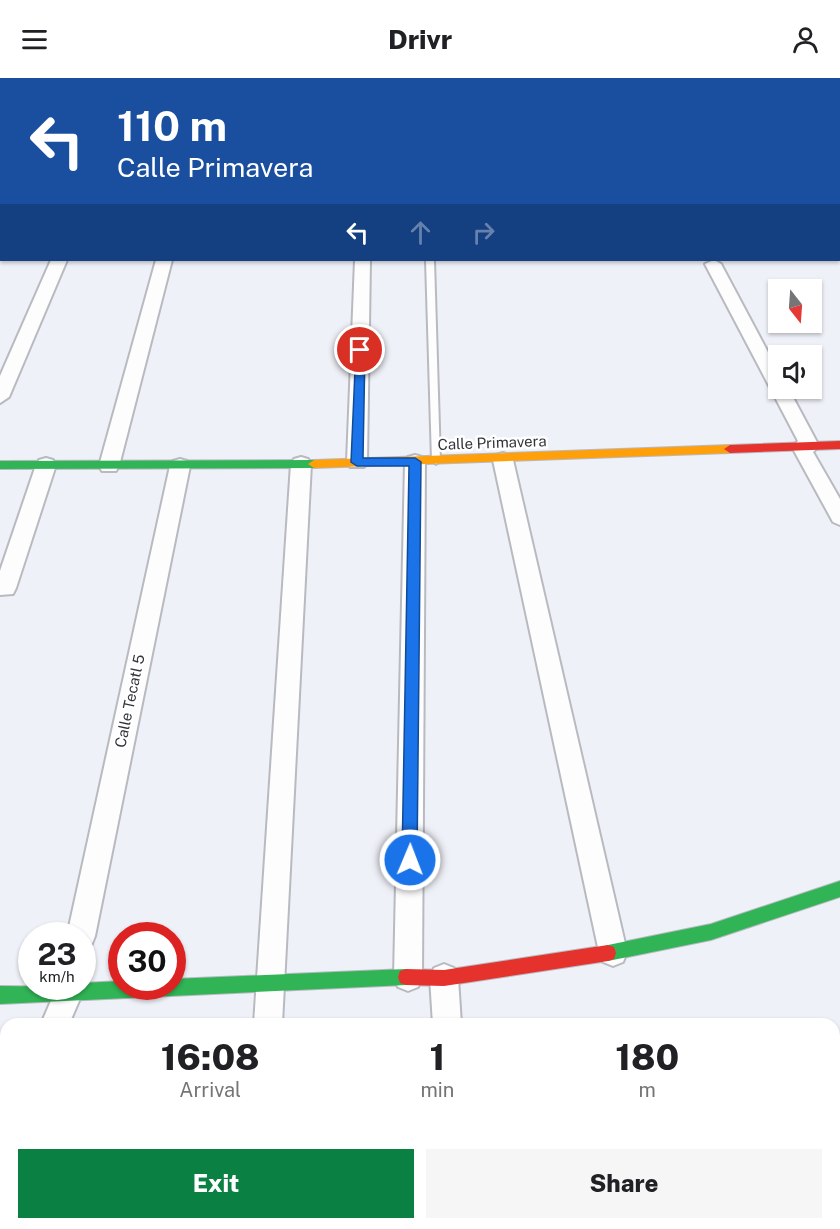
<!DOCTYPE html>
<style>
:root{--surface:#fff;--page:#f6f6f6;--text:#202124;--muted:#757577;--accent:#0b8043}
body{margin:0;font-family:"Public Sans",sans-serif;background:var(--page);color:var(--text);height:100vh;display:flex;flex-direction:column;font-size:22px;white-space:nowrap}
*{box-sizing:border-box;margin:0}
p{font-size:20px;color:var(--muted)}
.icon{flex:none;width:33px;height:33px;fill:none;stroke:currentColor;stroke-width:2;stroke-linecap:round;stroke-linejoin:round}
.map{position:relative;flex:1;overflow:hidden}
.drawer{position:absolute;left:0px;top:940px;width:840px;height:212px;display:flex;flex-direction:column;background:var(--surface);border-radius:18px 18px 0 0;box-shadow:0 2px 4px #0004}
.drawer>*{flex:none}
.hud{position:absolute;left:0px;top:0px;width:840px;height:183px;box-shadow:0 2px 4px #0004;background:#1a4fa0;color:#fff;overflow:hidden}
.needle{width:39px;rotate:163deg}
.controls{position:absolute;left:768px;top:201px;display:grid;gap:12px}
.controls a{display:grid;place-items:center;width:54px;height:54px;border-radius:0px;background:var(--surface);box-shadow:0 2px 4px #0004;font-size:30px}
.speed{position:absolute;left:18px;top:844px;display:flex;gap:12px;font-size:30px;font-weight:700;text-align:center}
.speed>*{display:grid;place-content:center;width:78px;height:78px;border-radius:50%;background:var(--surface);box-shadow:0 2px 4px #0004;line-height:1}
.speed small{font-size:15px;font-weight:400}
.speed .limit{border:9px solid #d22;background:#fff;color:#111}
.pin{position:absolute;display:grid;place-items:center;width:51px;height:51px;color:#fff;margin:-26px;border:3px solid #fff;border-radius:50%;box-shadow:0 2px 6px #0007}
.me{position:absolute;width:66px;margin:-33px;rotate:1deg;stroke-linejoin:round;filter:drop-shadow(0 0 4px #0008)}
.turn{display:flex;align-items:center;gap:21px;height:126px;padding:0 18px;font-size:27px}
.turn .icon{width:78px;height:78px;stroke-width:2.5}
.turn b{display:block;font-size:42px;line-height:51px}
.lanes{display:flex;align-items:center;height:57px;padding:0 18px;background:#0003;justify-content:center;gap:30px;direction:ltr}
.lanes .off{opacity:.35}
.eta{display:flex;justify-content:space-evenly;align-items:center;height:102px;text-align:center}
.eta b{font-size:36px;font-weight:800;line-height:42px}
.button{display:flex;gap:12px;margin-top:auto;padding:12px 18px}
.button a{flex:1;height:69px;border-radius:0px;background:var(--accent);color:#fff;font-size:24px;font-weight:800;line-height:69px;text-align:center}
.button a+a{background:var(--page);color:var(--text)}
header{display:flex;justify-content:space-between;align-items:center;height:78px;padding:0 18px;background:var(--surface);font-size:27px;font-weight:800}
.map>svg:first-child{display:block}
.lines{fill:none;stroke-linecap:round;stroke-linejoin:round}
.lane-casing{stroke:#b8bac0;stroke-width:4}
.street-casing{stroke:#b8bac0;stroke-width:4}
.fast-casing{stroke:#b8bac0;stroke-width:2}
.slow-casing{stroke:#b8bac0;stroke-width:2}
.jam-casing{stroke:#b8bac0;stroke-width:2}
.lane{fill:#fdfdfe;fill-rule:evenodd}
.street{fill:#fdfdfe;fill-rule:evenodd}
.fast{fill:#30b455;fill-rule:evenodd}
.slow{fill:#ff9f0a;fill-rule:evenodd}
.jam{fill:#e5322d;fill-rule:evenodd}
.route{fill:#1a73e8;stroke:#114b97;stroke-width:1.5}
.labels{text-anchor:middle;stroke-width:5;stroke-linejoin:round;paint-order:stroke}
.street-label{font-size:15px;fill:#313439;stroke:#fff}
</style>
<header><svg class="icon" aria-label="menu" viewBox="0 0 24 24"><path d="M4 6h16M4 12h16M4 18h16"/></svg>Drivr<svg class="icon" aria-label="person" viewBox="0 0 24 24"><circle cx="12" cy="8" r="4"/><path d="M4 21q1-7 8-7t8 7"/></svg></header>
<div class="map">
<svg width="840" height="1151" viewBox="0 0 840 1151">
<rect width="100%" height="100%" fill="#eff1f8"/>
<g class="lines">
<!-- lane casing -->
<g class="lane-casing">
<path id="lane" d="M426 182H434L440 383 436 386 432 383Z"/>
</g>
<!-- street casing -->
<g class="street-casing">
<g id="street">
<rect x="154" y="0" width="12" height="2"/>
<rect x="191" y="0" width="12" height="2"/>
<rect x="380" y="0" width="12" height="2"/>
<rect x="485" y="0" width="12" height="2"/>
<path d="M580 0H592L593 2H580Z"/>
<rect x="0" y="97" width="2" height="8"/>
<rect x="838" y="104" width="2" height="10"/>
<path d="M51 182H67L9 319 0 325V298Z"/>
<path d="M156 182H172L119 388 116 393H102L99 388Z"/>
<path d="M355 182H370L367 384 364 389H350L347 384Z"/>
<path d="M714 182 721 186 778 293V310H788L819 368 813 374 840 421V447L833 444 792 369 798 363 705 186Z"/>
<path d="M503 375 510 377 513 382 627 874 623 884 613 888 603 884 599 874 493 382 496 377Z"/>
<path d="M415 377 422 379 425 384 422 899 418 909 408 913 398 909 394 899 405 384 408 379Z"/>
<path d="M301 379 308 381 311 386 282 946H254L291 386 294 381Z"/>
<path d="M46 380 53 382 56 387 16 510 13 516 0 517V493L36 387 39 382Z"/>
<path d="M180 381 187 383 190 388 95 858 91 868 82 871V858H67L170 388 173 383Z"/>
<path d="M444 886 454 890 458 900 461 946H433L430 900 434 890Z"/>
<path d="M82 903 85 909 69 946H41L57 909H82Z"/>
<path d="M6 1134V1146H32L31 1151H0Z"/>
<rect x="248" y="1146" width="32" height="5"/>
<path d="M446 1146H478L479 1151H447Z"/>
</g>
</g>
<!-- fast casing -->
<g class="fast-casing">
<g id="fast">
<path d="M314 382 320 386 314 390 0 391V383Z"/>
<path d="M840 803V819L711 862 608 883 602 881 600 875 602 869 608 867 711 846Z"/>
<path d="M406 891 412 893 414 899 412 905 406 907 0 926V908L82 909V905L122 903V909H172V901Z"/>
</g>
</g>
<!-- slow casing -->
<g class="slow-casing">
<path id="slow" d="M730 367 736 371 730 375 314 390 308 386 314 382Z"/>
</g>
<!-- jam casing -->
<g class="jam-casing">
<g id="jam">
<rect x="0" y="47" width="2" height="4"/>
<rect x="838" y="51" width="2" height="4"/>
<path d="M840 363V371L730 375 724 371 730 367Z"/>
<path d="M608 867 614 869 616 875 614 881 608 883 444 908 406 907 400 905 398 899 400 893 406 891 444 892Z"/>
</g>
</g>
<!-- lane -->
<use href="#lane" class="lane"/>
<!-- street -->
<use href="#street" class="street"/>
<!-- fast -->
<use href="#fast" class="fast"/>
<!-- slow -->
<use href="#slow" class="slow"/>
<!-- jam -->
<use href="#jam" class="jam"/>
</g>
<!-- route -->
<path class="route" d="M356 269 365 272 363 380H415L421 384 417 782 415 787 410 789 404 787 402 782 409 388H357L351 384Z"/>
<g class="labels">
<!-- street labels -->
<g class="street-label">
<text transform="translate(492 365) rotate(-2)" y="5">Calle Primavera</text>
<text transform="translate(130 623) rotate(-78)" y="5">Calle Tecatl 5</text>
</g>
</g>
</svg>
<div class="controls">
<a><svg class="needle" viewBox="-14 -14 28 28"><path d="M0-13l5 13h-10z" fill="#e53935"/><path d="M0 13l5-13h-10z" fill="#757577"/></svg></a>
<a><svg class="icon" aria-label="sound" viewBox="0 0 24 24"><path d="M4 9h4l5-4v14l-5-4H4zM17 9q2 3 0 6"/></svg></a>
</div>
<div class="speed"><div>23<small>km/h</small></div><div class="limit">30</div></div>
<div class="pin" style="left:360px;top:272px;background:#d93025"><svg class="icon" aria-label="arrive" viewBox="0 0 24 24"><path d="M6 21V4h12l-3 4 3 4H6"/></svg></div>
<svg class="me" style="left:410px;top:782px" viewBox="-20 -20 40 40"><circle r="17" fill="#1a73e8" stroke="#fff" stroke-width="3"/><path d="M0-11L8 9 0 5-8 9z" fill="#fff"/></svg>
<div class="hud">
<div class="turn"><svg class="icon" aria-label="left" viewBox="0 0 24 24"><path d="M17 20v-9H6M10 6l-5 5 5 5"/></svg><div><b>110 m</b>Calle Primavera</div></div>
<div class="lanes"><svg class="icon" aria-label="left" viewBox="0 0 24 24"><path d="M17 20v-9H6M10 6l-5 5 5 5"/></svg><svg class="icon off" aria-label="ahead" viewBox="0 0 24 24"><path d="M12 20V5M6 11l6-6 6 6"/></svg><svg class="icon off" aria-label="right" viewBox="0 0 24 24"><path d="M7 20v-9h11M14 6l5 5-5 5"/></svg></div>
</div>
<section class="drawer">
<div class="eta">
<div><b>16:08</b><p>Arrival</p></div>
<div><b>1</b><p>min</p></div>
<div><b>180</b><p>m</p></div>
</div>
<div class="button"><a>Exit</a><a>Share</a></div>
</section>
</div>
